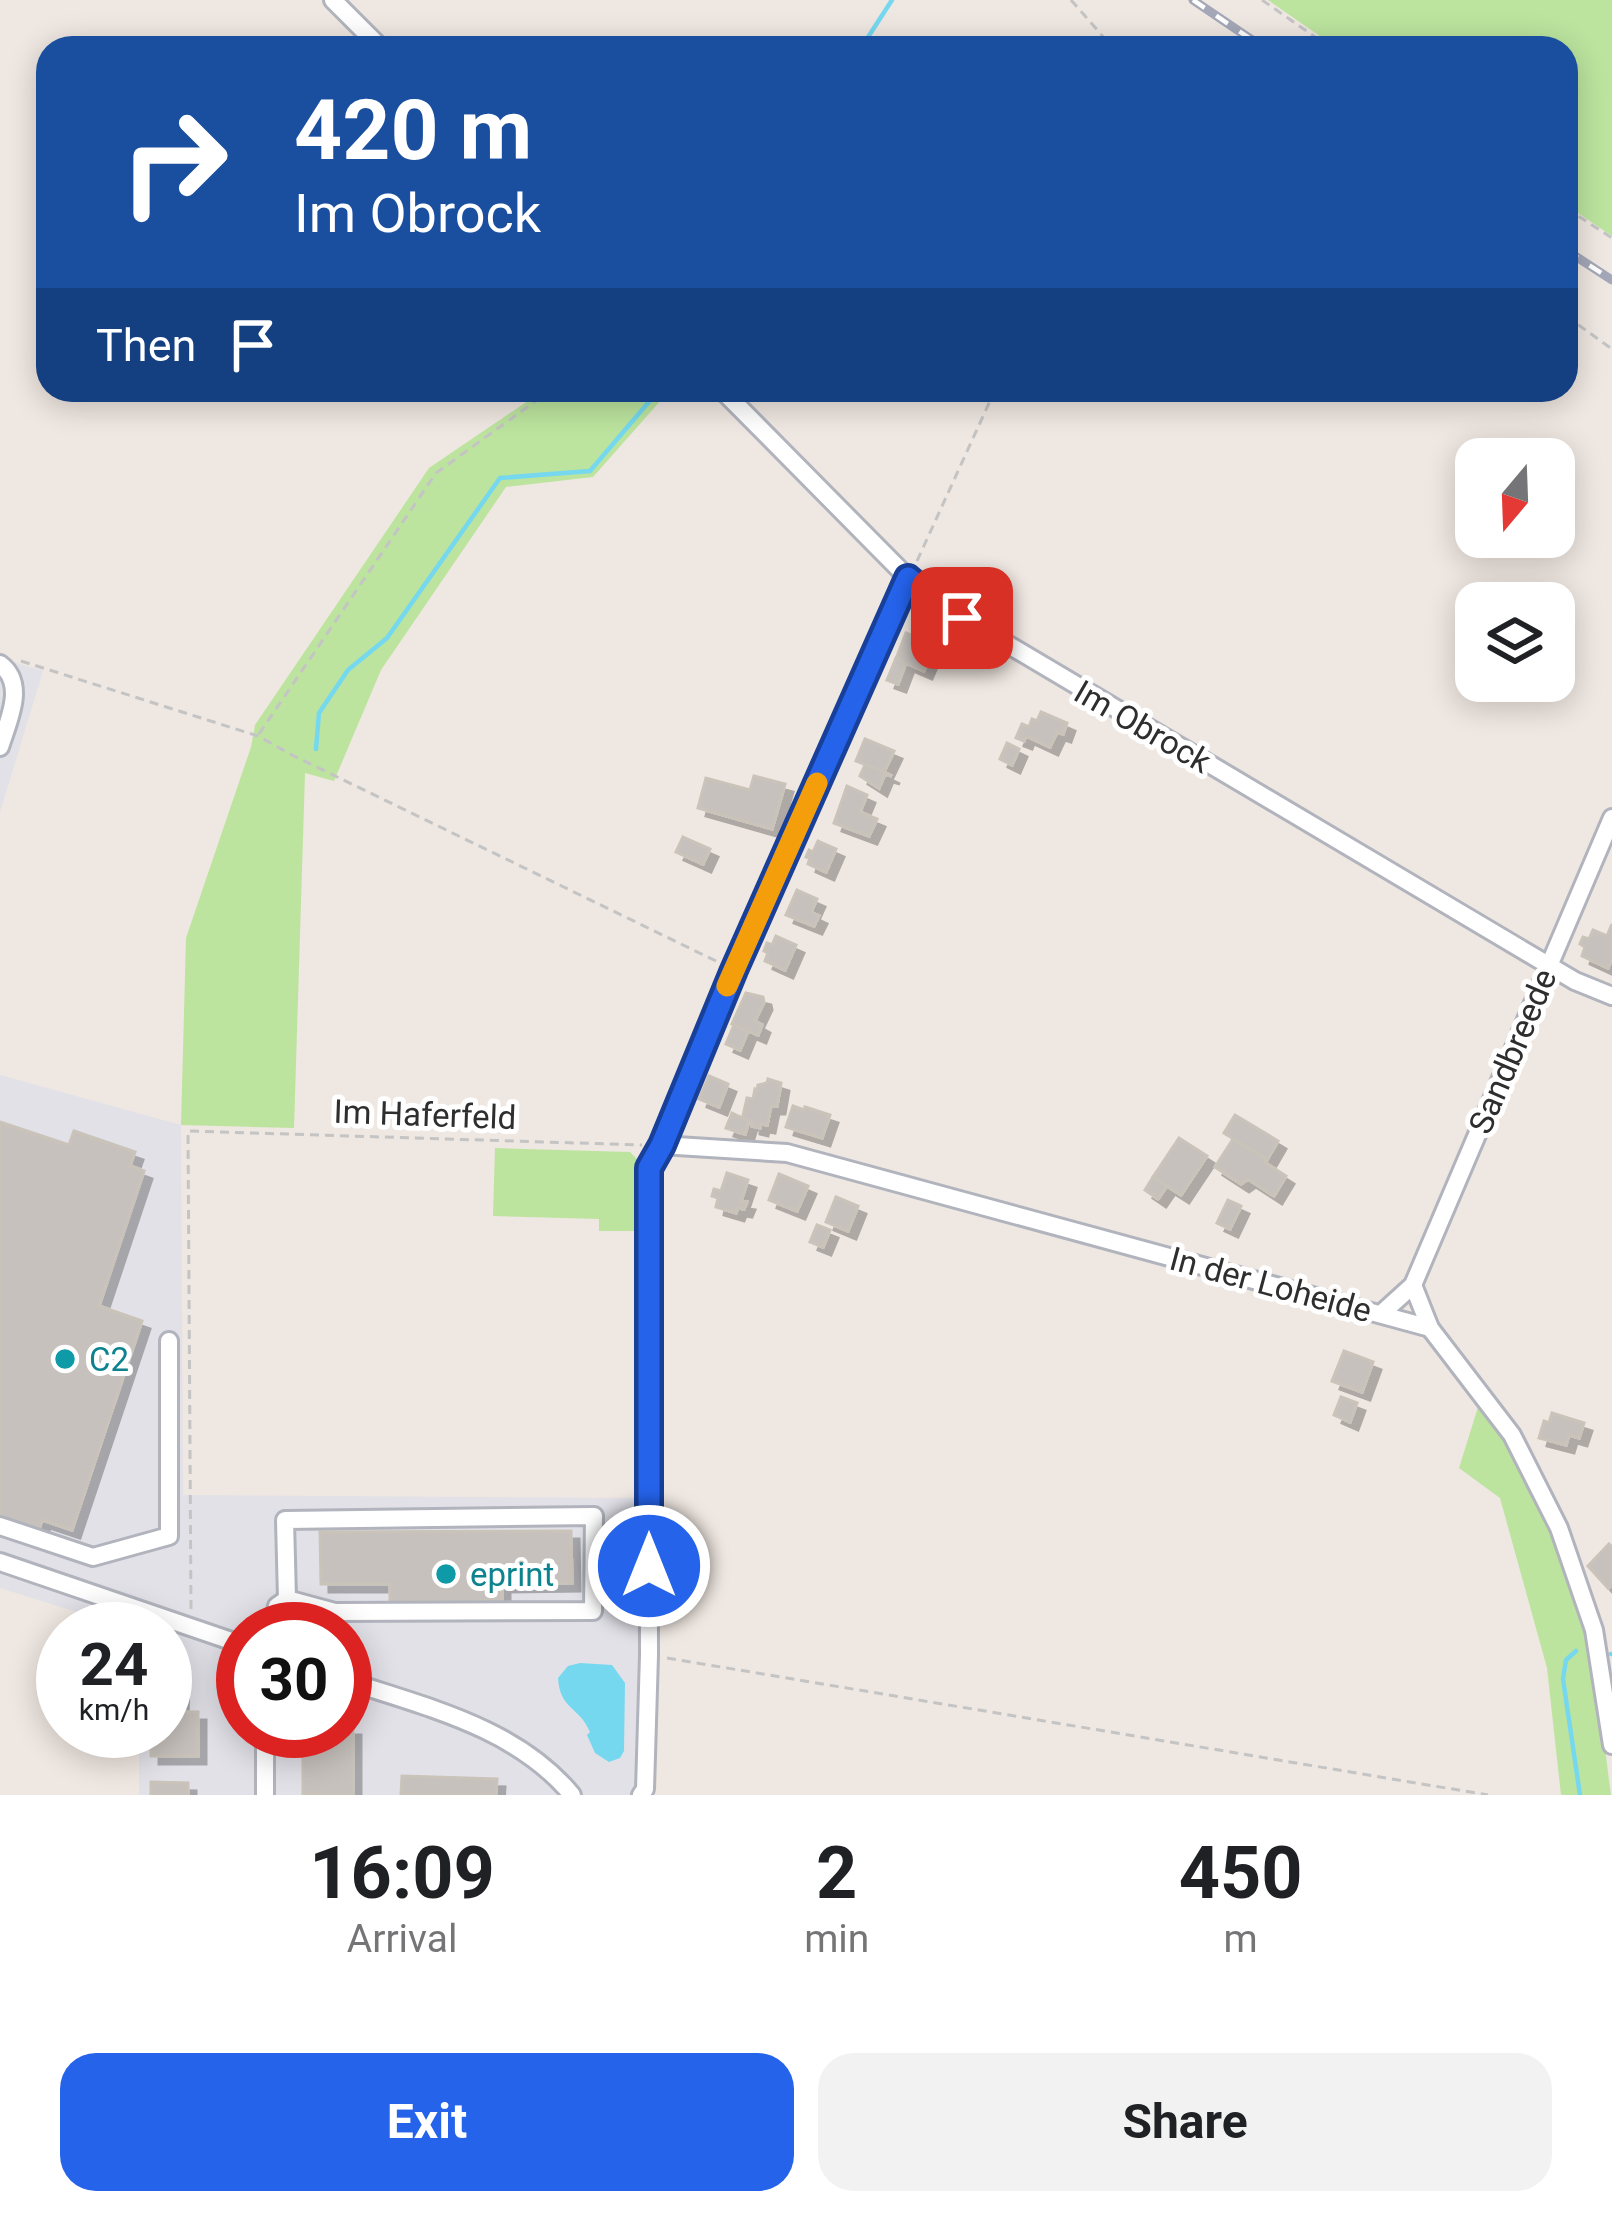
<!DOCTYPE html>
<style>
:root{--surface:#fff;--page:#f2f2f2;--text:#202124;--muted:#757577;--accent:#2563eb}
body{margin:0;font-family:Roboto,sans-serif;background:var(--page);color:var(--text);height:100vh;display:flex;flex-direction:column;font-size:45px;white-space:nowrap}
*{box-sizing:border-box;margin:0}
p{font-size:39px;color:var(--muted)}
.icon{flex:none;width:66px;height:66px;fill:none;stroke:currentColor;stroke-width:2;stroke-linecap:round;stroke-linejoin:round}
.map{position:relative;height:1795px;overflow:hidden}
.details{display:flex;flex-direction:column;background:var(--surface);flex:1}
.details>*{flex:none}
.banner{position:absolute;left:36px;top:36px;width:1542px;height:366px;border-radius:36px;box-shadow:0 6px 30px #0003;background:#1a4fa0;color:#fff;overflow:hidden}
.needle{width:78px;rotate:199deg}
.buttons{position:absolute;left:1455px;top:438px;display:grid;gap:24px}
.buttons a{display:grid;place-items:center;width:120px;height:120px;border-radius:24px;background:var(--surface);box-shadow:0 6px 30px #0003;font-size:60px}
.speed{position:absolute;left:36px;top:1602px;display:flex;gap:24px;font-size:60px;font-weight:700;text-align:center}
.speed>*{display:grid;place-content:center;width:156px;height:156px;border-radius:50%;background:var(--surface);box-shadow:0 6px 30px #0003;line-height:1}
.speed small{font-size:30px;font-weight:400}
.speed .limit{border:18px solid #d22;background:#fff;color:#111}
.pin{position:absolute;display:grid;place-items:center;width:102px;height:102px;color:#fff;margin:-51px;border-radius:24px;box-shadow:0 6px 18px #0006}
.me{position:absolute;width:132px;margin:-66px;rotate:0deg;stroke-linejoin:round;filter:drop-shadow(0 0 9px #0008)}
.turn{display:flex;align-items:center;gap:42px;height:252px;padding:0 60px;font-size:54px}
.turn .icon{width:156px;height:156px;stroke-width:2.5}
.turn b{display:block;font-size:84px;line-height:102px}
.then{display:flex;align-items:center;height:114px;padding:0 60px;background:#0003;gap:24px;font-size:45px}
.eta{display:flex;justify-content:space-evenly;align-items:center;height:204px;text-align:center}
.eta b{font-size:72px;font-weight:700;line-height:84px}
.action{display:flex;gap:24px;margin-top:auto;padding:24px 60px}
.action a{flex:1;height:138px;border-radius:36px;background:var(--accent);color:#fff;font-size:48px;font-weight:700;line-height:138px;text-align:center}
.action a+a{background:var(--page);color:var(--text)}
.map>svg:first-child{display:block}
.industrial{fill:#e2e1e8;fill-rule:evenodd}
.green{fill:#bce49e}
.water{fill:#75d8ef}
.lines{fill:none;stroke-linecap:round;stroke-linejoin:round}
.stream{stroke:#75d8ef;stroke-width:4.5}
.building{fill:#c7c1bd;stroke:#cac3ba;stroke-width:3;filter:url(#shadow)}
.minor-casing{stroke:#b1b4bd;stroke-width:22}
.path{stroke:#c4c4c4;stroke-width:3;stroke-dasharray:9 6;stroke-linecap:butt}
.minor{stroke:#fff;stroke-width:16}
.rail-casing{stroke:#a3a7b7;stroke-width:9}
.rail{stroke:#fff;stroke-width:4.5;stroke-dasharray:14;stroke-linecap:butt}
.route-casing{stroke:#184099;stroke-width:30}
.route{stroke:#2563eb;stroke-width:21}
.slow{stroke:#f59e0b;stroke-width:21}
.culture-dot{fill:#0f9aa8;stroke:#fff;stroke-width:4.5}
.labels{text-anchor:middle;stroke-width:10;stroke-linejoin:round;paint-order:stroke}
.street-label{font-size:33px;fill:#2e2e2e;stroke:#fff}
.culture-label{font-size:33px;fill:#0d838f;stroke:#fff;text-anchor:start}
</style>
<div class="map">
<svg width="1612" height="1795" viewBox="0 0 1612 1795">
<defs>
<filter id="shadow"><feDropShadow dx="8" dy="8" stdDeviation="0" flood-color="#0004"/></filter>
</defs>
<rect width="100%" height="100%" fill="#efe7e1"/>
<!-- industrial -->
<g class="industrial">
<path d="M0 658 43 671 0 812Z"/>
<path d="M0 1075 181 1125 183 1495 639 1498 640 1795H139V1731H165V1629H131L0 1588ZM243 1629H345V1731H243Z"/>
</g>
<!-- green -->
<g class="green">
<path d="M1268 0H1612V236L1566 205V48H1337Z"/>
<path d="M544 390H670L593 477 506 487 381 670 334 781 305 773 294 1128 181 1125 186 938 251 747 255 725 429 468Z"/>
<path d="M495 1148 630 1152 639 1161 640 1231H599V1219L493 1216Z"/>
<path d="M1479 1404C1531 1476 1566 1562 1589 1648 1602 1694 1604 1748 1611 1795H1561L1547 1668 1500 1498 1459 1468Z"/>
</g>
<!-- water -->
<path class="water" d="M580 1663 612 1665 625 1683 624 1751 620 1758 609 1762 595 1753 587 1735 590 1732C579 1706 560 1710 558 1678L568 1666Z"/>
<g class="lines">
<!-- stream -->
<g class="stream">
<path d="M861 48 892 0"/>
<path d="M316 749 319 713 348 670 387 638 500 478 590 471 659 390"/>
<path d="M1576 1651 1566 1660 1563 1679 1580 1795"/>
<path d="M1611 1654H1612"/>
</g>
</g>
<!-- building -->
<g class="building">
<path d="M906 633 935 645 924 671 896 659Z"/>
<path d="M896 658 906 663 898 684 887 680Z"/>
<path d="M1041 712 1067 723 1063 734 1057 732 1050 747 1026 736 1024 741 1016 738 1022 724 1029 727 1032 719 1037 721Z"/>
<path d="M865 739 894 751 884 772 856 761Z"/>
<path d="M1007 743 1019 749 1012 765 1000 759Z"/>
<path d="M865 765 875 768 892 776 885 774 879 788 860 776Z"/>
<path d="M754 776 785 784 772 829 698 808 706 778 750 790Z"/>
<path d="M847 786 867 795 860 812 877 819 869 836 834 823Z"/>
<path d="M683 837 710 849 703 864 676 852Z"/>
<path d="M818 841 836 849 826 872 808 864 810 858 806 857 809 850 813 852Z"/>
<path d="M797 890 817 899 811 912 819 916 814 926 786 915Z"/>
<path d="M1612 924V959L1608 968 1582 956 1585 947 1580 944 1583 937 1589 939 1593 930 1607 936Z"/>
<path d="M776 936 796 945 785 970 765 961 768 953 764 951 767 943 772 945Z"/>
<path d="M746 993 763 997 764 1002 755 1021 762 1025 758 1035 732 1024Z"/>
<path d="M734 1025 748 1031 740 1050 726 1044Z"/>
<path d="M709 1076 728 1084 719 1107 699 1099Z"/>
<path d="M768 1079 781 1083 777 1106H771L767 1125 761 1124 760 1128 752 1126V1122L742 1120 747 1098 753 1099 755 1089 757 1090 758 1085 767 1083Z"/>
<path d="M793 1106 804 1110 805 1107 830 1115 822 1138 786 1127Z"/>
<path d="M732 1113 749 1121 745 1134 726 1128Z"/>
<path d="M1235 1115 1278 1141 1267 1160 1224 1133Z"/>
<path d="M0 1122 69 1145 74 1131 135 1152 130 1166 144 1171 99 1306 142 1321 72 1530 42 1520 37 1535 0 1523Z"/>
<path d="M1179 1138 1207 1156 1181 1195 1153 1177Z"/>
<path d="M1233 1139 1266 1159 1264 1162 1286 1176 1274 1196 1248 1179 1241 1184 1215 1167Z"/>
<path d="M727 1173 748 1180 741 1201 747 1202 744 1209 738 1208 736 1213 716 1207 718 1198 712 1196 714 1189 721 1191Z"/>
<path d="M779 1174 808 1186 797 1211 769 1200Z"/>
<path d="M1153 1177 1167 1186 1158 1199 1145 1190Z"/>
<path d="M836 1197 858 1206 848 1231 826 1222Z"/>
<path d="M1228 1200 1241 1206 1230 1229 1217 1223Z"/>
<path d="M817 1225 830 1230 823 1247 810 1242Z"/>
<path d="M1344 1351 1373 1362 1362 1392 1332 1381Z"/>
<path d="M1341 1397 1357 1403 1350 1422 1334 1415Z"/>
<path d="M1552 1413 1584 1423 1579 1438 1569 1435 1566 1445 1539 1438 1544 1421 1549 1423Z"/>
<path d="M571 1531 572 1583 502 1584V1601L390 1602V1584H321L320 1532Z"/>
<path d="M1609 1544 1612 1547V1585L1608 1588 1588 1566Z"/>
<path d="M165 1667H181L180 1712H198V1756H151V1731H165Z"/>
<path d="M345 1727H353V1795H303V1750H318V1731H345Z"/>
<path d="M402 1776 497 1779 496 1795H401Z"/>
<path d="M151 1782 188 1783V1795H151Z"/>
</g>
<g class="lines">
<!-- minor casing -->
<g class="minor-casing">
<g id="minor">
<path d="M333 0 381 48"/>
<path d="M722 390 908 578 938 603 1575 981 1612 996"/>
<path d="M0 664C27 684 8 721 0 747"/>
<path d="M661 1145 787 1153 1430 1328"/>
<path d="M1413 1285 1430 1328 1512 1435 1559 1528 1594 1630 1612 1745"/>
<path d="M1381 1314 1413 1285 1612 818"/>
<path d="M594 1516 593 1611 335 1612 287 1599 285 1520Z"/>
<path d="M0 1526 93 1557 169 1536V1341"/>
<path d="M0 1562 243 1645"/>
<path d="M272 1629 277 1606 287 1599"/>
<path d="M345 1680C425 1707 516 1727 572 1795"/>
<path d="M265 1795V1731"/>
<path d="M641 1795 645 1789 649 1655 648 1168 661 1145 733 970 908 578"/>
</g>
</g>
<!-- path -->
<g class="path">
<path d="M1071 0 1113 48"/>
<path d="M1262 0 1331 48"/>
<path d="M1566 208 1612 238"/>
<path d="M1566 316 1612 349"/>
<path d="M917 561 995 390"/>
<path d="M21 661 258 736 292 755 716 961"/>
<path d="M259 734 436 473 551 390"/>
<path d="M191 1609 188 1131 642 1145"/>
<path d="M667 1658 1488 1795"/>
</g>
<!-- minor -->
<use href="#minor" class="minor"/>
<!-- rail casing -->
<g class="rail-casing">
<g id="rail">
<path d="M1193 0 1264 48"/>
<path d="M1566 250 1612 280"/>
</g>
</g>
<!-- rail -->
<use href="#rail" class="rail"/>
</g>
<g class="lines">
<!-- route casing -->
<g class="route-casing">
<path id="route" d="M649 1566V1168L662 1145 734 970 908 578 938 604 962 618"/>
</g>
<!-- route -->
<use href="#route" class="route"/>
<!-- slow -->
<path class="slow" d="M727 986 817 783"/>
</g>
<!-- markers -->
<g class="culture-dot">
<circle cx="65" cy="1359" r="12"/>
<circle cx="446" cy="1574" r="12"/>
</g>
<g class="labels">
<!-- street labels -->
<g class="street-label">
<text transform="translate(1143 726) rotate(30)" y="12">Im Obrock</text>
<text transform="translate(1512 1051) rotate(-67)" y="12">Sandbreede</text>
<text transform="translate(425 1114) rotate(2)" y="12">Im Haferfeld</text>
<text transform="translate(1271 1284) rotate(15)" y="12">In der Loheide</text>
</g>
<!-- culture labels -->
<g class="culture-label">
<text x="89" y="1371">C2</text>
<text x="470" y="1586">eprint</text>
</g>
</g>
</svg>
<div class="buttons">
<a><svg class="needle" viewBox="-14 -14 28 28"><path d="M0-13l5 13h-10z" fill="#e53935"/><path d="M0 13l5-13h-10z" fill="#757577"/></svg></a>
<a><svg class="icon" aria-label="layers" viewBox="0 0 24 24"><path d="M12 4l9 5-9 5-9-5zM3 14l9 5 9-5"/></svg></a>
</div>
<div class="speed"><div>24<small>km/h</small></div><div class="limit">30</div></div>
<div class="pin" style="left:962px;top:618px;background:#d93025"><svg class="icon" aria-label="arrive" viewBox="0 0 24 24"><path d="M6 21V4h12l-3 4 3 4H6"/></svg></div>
<svg class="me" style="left:649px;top:1566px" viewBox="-20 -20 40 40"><circle r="17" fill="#2563eb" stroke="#fff" stroke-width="3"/><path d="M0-11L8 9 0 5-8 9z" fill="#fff"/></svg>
<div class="banner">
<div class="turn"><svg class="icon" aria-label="right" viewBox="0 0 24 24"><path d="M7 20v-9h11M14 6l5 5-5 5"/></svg><div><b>420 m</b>Im Obrock</div></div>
<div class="then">Then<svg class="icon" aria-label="arrive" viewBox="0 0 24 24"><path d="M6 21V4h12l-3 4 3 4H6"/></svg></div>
</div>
</div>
<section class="details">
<div class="eta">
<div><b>16:09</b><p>Arrival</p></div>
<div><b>2</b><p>min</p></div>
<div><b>450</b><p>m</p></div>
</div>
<div class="action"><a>Exit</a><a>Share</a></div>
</section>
